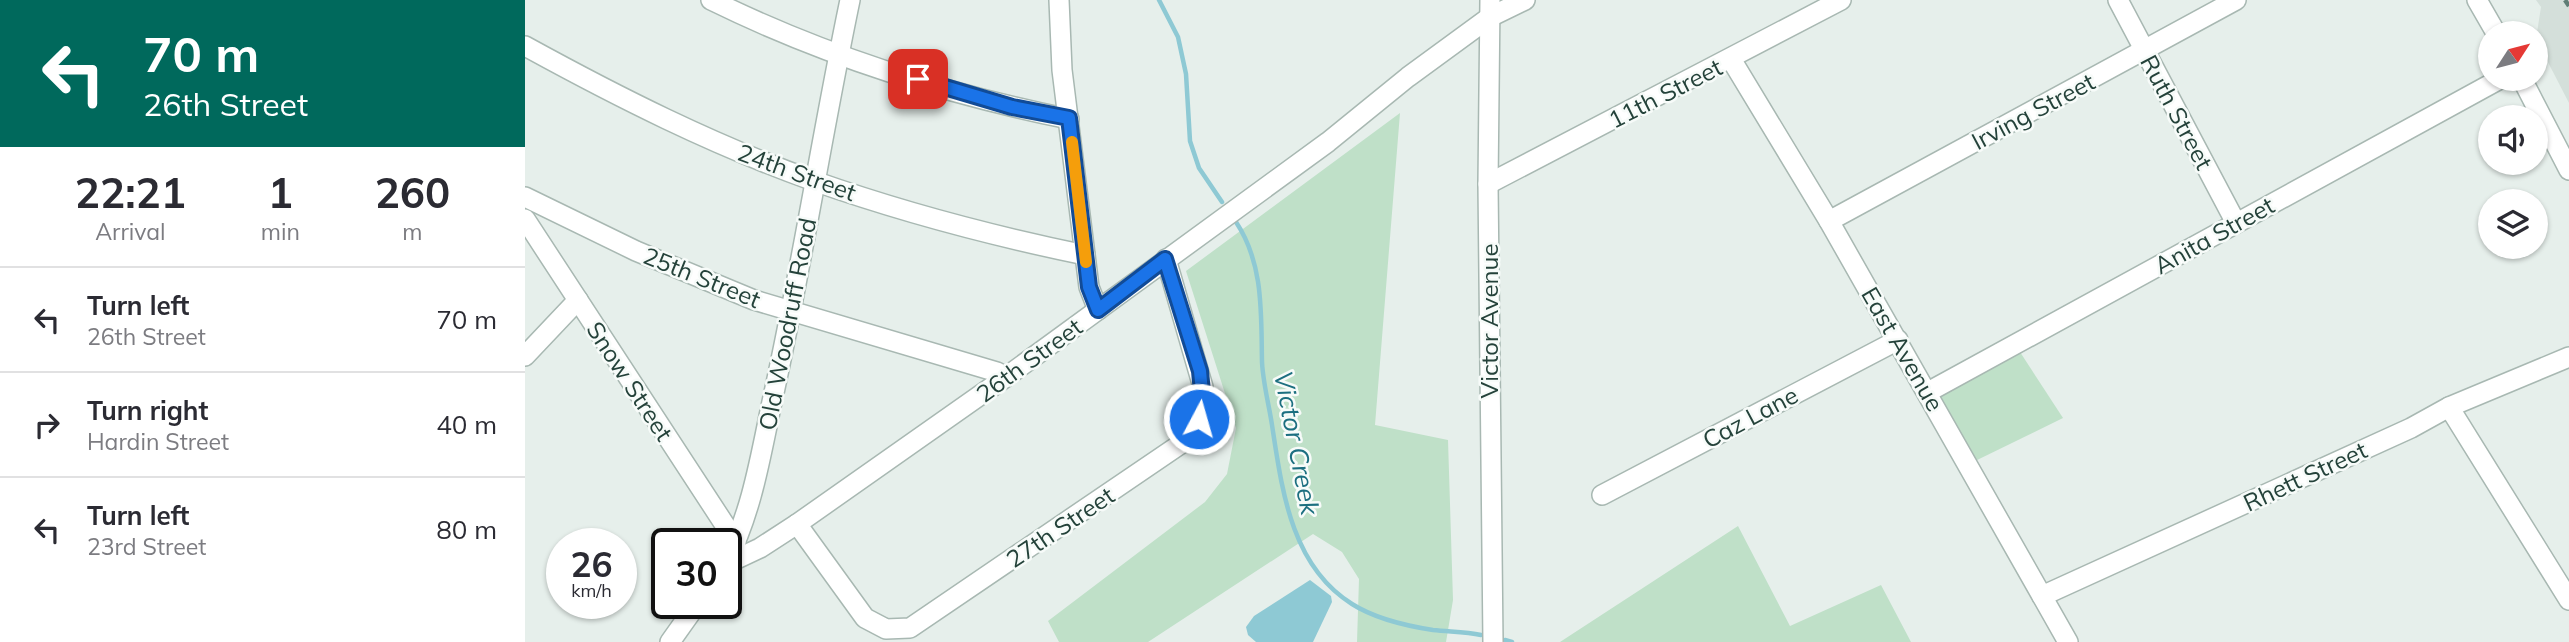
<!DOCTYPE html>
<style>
body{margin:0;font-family:Mulish,sans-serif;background:#f2f2f3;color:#2b2b33;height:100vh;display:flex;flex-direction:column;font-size:26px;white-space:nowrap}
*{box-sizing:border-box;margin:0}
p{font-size:23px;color:#7c7c81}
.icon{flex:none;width:38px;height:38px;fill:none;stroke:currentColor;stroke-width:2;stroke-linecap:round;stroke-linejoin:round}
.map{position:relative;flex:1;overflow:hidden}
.details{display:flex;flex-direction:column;background:#fff;width:525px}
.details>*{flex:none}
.top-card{background:#00695c;color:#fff;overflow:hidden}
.needle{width:46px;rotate:54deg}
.tools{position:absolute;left:1953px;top:21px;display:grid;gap:14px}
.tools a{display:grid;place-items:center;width:70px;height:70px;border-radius:50%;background:#fff;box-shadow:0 2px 5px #0004;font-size:35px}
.speed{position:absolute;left:21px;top:528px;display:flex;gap:14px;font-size:35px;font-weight:700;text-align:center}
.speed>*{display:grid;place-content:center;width:91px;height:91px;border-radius:50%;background:#fff;box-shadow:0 2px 5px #0004;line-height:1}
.speed small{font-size:18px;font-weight:400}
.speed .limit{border:4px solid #111;border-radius:10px;background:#fff;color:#111}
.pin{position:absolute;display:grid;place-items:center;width:60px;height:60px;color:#fff;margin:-30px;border-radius:14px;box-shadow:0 4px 10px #0006}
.me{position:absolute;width:77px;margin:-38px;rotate:6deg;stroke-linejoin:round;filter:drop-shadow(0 0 5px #0008)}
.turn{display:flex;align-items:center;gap:24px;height:147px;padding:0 28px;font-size:32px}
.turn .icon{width:91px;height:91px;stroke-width:2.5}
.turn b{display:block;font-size:49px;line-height:60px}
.eta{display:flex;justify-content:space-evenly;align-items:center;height:119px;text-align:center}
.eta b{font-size:42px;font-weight:700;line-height:49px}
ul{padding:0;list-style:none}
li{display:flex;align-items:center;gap:21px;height:105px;padding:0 28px;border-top:2px solid #e1e1e2}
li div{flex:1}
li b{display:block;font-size:26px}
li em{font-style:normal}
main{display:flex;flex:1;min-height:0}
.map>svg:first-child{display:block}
.built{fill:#d4dfda}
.green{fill:#bfe0c8}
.water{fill:#8ec9d4}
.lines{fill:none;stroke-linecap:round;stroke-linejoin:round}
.stream{stroke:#8ec9d4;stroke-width:4.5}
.minor-casing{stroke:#a8b8b2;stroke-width:22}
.minor{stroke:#fff;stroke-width:19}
.rail{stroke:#5f7d75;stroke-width:4.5;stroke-dasharray:14 7;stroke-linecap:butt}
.route-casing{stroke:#114b97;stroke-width:18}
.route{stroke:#1a73e8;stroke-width:12}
.slow{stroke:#f59e0b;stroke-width:12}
.labels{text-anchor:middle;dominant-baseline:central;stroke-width:5;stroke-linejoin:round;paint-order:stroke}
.street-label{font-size:24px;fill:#24423a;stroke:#f7fbf9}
.water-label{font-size:26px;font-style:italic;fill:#1c6f80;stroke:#f7fbf9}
</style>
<main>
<section class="details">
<div class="top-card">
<div class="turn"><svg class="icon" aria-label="left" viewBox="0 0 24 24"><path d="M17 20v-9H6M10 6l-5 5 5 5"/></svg><div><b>70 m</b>26th Street</div></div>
</div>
<div class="eta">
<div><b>22:21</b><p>Arrival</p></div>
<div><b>1</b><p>min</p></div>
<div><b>260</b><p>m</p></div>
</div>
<ul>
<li><svg class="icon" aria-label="left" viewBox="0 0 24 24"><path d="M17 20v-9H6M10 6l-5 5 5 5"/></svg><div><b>Turn left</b><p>26th Street</p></div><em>70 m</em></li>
<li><svg class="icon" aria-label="right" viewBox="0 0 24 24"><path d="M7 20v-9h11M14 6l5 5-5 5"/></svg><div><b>Turn right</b><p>Hardin Street</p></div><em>40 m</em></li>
<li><svg class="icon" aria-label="left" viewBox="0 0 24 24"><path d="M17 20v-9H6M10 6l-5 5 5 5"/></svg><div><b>Turn left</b><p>23rd Street</p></div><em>80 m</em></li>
</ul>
</section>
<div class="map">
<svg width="2044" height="642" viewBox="0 0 2044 642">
<rect width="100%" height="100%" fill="#e6efeb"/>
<!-- built -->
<path class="built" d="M2011,0h33v103l-33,-64 5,-32z"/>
<!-- green -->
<g class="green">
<path d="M875,113l-25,312 73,15 5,160 -7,42h-89l2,-63 -17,-27 -29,-18 -165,108h-89l-11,-21 157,-119 22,-28 9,-46 -50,-157z"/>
<path d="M1495,352l43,66 -90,44 -36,-66z"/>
<path d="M1213,526l52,100 91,-41 30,57h-351z"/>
</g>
<!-- water -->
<path class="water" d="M785,580l21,16 1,6 -19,40h-57l-8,-7 -2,-8 8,-11z"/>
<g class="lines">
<!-- stream -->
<g class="stream">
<path d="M634,0l19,37 8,37 4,67 9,27 23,34"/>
<path d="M711,222c28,42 25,92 26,140 1,21 7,43 10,63 10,65 19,141 80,179 22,14 55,22 81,26 16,2 32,1 48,5"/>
<path d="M980,640l7,2"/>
</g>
<defs>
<g id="minor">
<path d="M186,0c112,55 235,94 358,119"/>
<path d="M534,0l3,70 27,217 9,23"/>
<path d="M965,0l-2,184 5,458"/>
<path d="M1593,0l118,223"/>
<path d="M1952,0l19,33"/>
<path d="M0,46c93,51 188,99 289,135 88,31 179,55 271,74"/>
<path d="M1206,59l98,162 239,421"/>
<path d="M1997,79l47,91"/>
<path d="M963,184l353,-184"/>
<path d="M0,197l111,54 118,49 243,72 9,5"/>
<path d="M0,219l211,323"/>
<path d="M1304,221l407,-221"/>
<path d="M0,356l53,-56"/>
<path d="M1403,392l572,-313"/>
<path d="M1924,407l120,193"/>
<path d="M1077,495l296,-155"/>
<path d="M272,524l68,94 21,11 24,-1 278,-189 11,-20 4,-32 -37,-128"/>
<path d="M201,562c28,-54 36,-116 49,-174 28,-129 48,-259 75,-388"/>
<path d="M201,564l34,-16 37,-24 209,-147 322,-235 80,-65 82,-60 35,-17"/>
<path d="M1517,596l369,-168 38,-21 120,-50"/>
<path d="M145,642l27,-38"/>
</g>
</defs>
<!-- minor casing -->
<use href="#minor" class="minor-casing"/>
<!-- minor -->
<use href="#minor" class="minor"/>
<!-- rail -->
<path class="rail" d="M2040,0l4,6"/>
</g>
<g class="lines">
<defs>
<path id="route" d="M393,79l94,28 57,11 20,169 9,23 67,-51 35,112 3,32 -4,16"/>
</defs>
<!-- route casing -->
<use href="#route" class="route-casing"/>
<!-- route -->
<use href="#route" class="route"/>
<!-- slow -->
<path class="slow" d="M547,142l14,120"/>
</g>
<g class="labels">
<!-- street labels -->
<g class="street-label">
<text transform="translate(1140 93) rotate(-27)">11th Street</text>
<text transform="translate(1508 111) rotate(-28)">Irving Street</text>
<text transform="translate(1652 112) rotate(62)">Ruth Street</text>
<text transform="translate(272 172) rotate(20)">24th Street</text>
<text transform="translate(1689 235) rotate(-29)">Anita Street</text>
<text transform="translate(177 277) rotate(22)">25th Street</text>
<text transform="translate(964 321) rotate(-90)">Victor Avenue</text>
<text transform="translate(262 324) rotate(-79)">Old Woodruff Road</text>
<text transform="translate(1378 349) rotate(60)">East Avenue</text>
<text transform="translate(504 360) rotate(-36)">26th Street</text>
<text transform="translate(105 381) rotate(57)">Snow Street</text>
<text transform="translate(1225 417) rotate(-28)">Caz Lane</text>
<text transform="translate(1780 476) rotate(-25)">Rhett Street</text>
<text transform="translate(535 527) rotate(-34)">27th Street</text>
</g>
<!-- water labels -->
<g class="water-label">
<text transform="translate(772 443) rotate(79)">Victor Creek</text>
</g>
</g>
</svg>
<div class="tools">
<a><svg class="needle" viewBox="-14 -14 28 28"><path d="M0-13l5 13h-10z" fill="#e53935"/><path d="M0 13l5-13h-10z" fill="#7c7c81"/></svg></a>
<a><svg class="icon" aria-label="sound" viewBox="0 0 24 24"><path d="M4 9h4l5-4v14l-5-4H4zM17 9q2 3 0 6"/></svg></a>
<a><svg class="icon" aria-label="layers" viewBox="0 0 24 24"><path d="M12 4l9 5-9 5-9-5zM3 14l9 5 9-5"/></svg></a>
</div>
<div class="speed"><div>26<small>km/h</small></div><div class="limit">30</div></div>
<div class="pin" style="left:393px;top:79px;background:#d93025"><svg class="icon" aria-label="arrive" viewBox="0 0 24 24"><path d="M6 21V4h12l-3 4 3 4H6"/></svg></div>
<svg class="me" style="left:674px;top:419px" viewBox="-20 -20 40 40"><circle r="17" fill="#1a73e8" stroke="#fff" stroke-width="3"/><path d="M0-11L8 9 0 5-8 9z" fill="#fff"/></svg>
</div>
</main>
